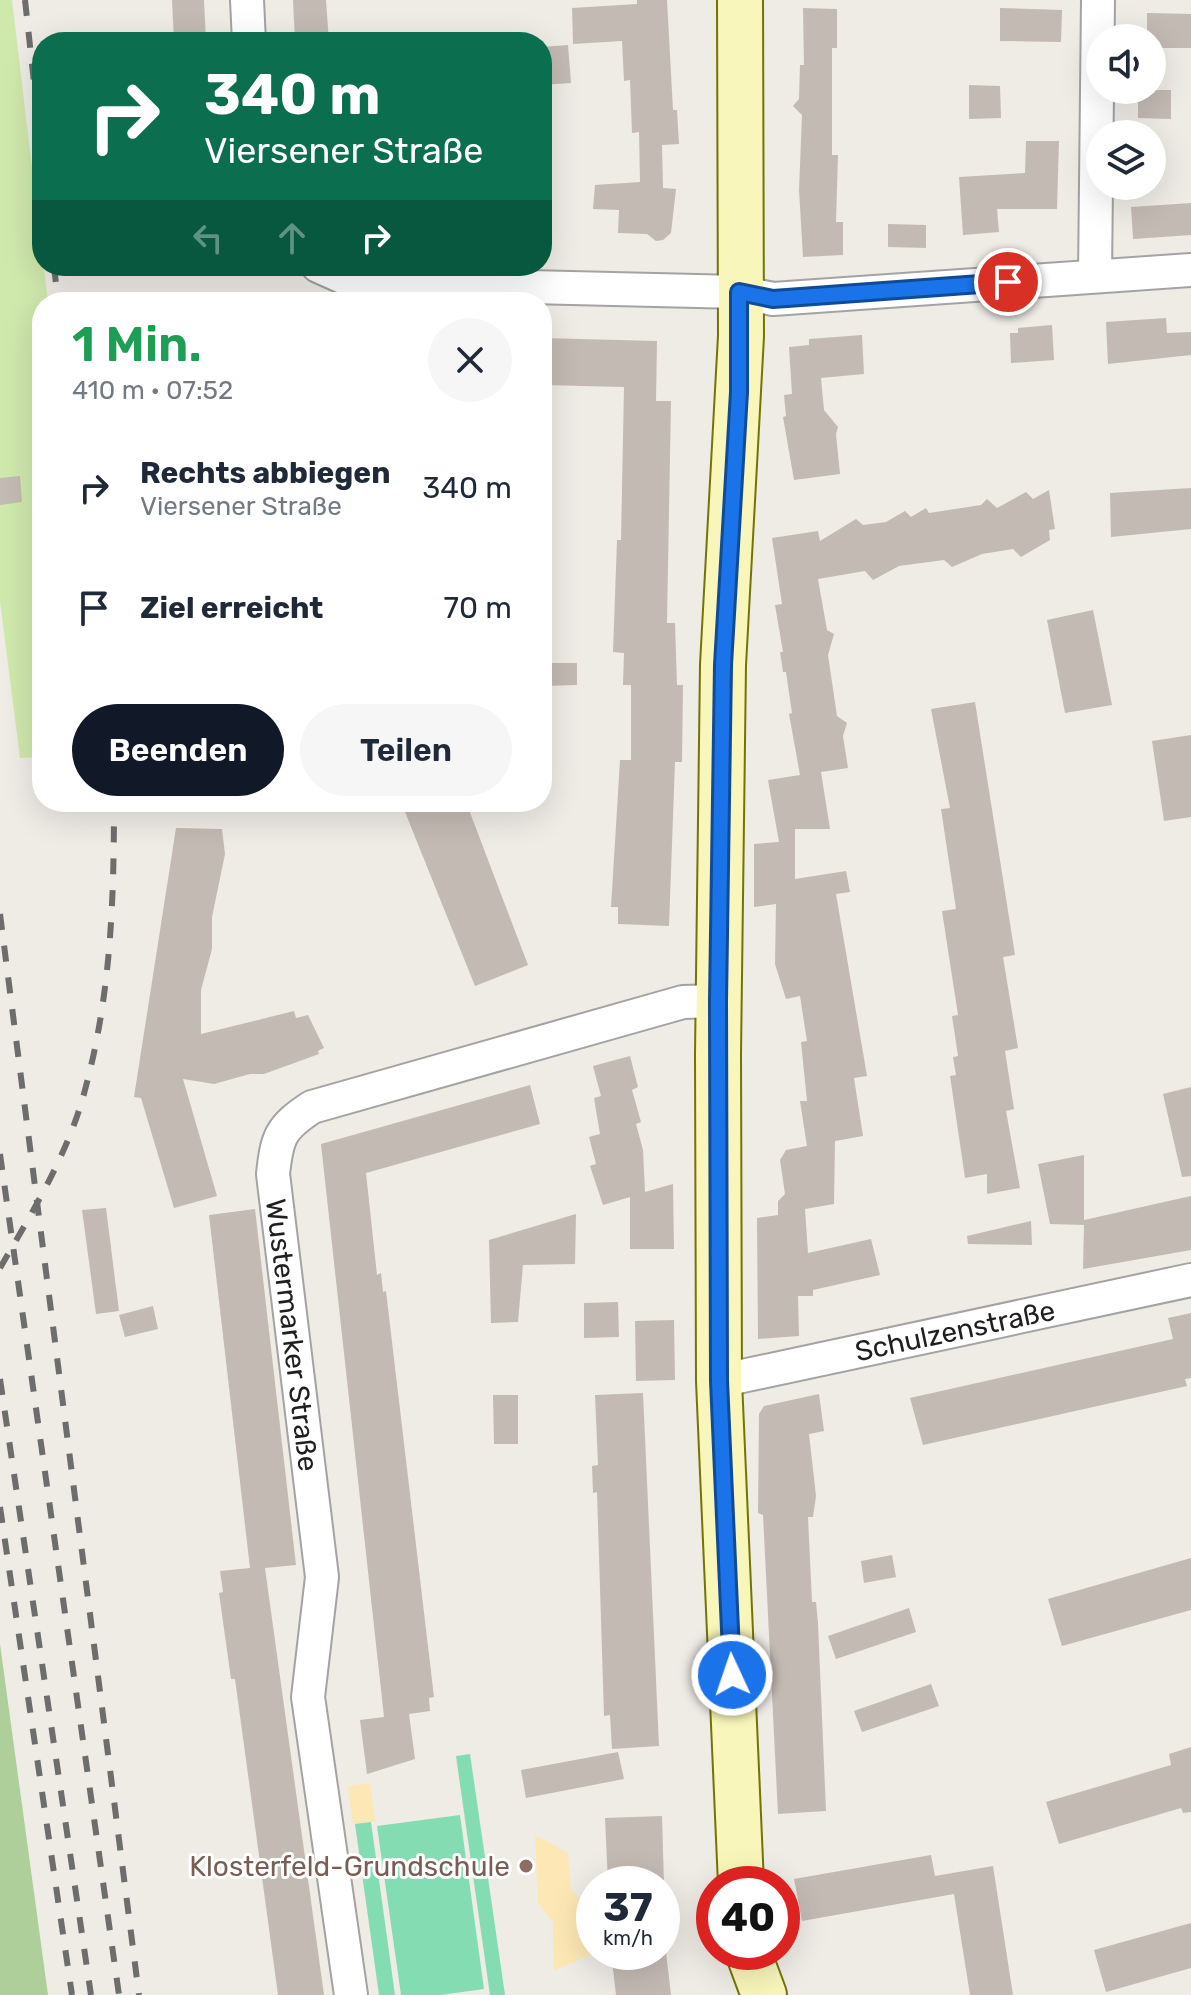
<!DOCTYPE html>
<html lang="de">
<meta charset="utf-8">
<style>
body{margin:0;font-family:Rubik,sans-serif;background:#f6f6f7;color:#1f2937;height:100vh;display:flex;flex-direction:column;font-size:30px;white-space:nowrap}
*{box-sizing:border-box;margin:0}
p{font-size:26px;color:#747a83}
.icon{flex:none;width:44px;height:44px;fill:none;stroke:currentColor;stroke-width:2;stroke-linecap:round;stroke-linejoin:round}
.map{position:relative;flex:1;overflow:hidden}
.panel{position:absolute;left:32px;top:292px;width:520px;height:520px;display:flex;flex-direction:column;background:#fff;border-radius:32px;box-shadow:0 8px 32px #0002}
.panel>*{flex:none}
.guide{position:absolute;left:32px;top:32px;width:520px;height:244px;border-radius:32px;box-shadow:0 8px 32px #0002;background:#0b6e4f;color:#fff;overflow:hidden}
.fabs{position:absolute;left:1086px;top:24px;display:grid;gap:16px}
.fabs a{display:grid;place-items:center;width:80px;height:80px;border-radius:50%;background:#fff;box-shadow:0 8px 32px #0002;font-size:40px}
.speed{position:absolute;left:576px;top:1866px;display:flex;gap:16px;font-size:40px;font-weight:700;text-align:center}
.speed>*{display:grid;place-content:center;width:104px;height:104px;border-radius:50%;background:#fff;box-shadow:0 8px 32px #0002;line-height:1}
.speed small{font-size:20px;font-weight:400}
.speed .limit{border:12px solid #d22;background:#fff;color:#111}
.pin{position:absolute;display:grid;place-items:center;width:68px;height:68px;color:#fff;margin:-34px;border:4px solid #fff;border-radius:50%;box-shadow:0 2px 8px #0007}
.me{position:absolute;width:88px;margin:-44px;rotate:357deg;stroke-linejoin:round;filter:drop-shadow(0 0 6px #0008)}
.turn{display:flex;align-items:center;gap:28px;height:168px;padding:0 40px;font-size:36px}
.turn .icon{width:104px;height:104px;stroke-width:2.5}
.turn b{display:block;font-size:56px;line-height:68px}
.lanes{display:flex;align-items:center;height:76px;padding:0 40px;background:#0003;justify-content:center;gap:40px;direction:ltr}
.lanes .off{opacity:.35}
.round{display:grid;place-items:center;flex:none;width:84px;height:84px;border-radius:42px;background:#f6f6f7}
.head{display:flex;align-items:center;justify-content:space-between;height:136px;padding:0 40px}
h1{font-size:48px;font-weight:600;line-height:60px;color:#1e9e55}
.primary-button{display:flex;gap:16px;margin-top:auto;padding:16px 40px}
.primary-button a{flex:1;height:92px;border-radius:48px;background:#111827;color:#fff;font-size:32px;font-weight:600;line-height:92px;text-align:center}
.primary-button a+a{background:#f6f6f7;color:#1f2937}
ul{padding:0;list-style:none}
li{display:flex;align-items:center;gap:24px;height:120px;padding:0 40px}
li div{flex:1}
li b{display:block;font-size:30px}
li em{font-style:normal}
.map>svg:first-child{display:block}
.grass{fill:#cfe8ac}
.forest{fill:#aece9a}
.sand{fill:#fde8b5}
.pitch{fill:#84ddb2}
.building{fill:#c4bab4}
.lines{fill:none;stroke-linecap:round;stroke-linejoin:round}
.street-casing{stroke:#a3a3a3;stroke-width:36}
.secondary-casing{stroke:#727407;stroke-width:48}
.street{stroke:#fff;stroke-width:32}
.secondary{stroke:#f8f6ba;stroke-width:44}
.rail{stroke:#6d6d6d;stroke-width:6;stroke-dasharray:16 16;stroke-linecap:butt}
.route-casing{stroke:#114b97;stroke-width:20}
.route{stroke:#1a73e8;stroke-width:14}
.education-dot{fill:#8d6e63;stroke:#fff;stroke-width:3}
.labels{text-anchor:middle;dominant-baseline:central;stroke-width:6;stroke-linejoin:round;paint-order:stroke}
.street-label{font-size:28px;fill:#1f1f1f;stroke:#fff}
.education-label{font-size:28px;fill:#785e54;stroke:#fff;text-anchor:end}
</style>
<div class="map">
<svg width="1191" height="1995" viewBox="0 0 1191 1995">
<rect width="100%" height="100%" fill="#efebe5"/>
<!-- grass -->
<path class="grass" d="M0,0h12l36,302h-6v455l-22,1 -20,-157z"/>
<!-- forest -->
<path class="forest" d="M0,1644l48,351h-48z"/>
<!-- sand -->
<g class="sand">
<path d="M370,1783l5,38 -22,3 -5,-38z"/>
<path d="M535,1835l33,18 3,37 23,25 2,37 -43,19v-49l-15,-19z"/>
</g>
<!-- pitch -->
<g class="pitch">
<path d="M470,1754l35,241h-15l-34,-239z"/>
<path d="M460,1815l24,174 -43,6h-40l-24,-169z"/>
<path d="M371,1822l24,173h-16l-24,-171z"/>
</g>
<!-- building -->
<g class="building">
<path d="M172,0h32l2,42h-32z"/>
<path d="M293,0h33l3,42h-34z"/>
<path d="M637,0h30l6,110h4l2,34 -17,1 1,43 13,1 -5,44 -8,7 -7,1 -9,-7 -29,-1 1,-23 -26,-1 2,-24 45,-3 -1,-50 -7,1 -2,-53 -6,1 -2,-40 -49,3 -1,-36 65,-4z"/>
<path d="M803,8l34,1v39h-5v107h6l-2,67h7v33l-40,2 -4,-67 3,-75 -9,-9 6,-7 1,-34h4z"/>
<path d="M1000,8l62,2 -1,32 -61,-1z"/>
<path d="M1147,13l44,1v34h-39v-10h-5z"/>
<path d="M568,45l3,38 -29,2v-38z"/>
<path d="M969,85l31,1 1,32 -32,1z"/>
<path d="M1138,90h33v29l-33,-1z"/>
<path d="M1026,141h33l-2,68h-60l2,23 -36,3 -4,-58 66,-4z"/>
<path d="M1191,203v32l-58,4 -2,-32z"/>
<path d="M888,224l38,1v23l-38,-1z"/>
<path d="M1166,318l1,15 24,-1v23l-83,9 -2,-42z"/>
<path d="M1052,325l2,35 -43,3 -1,-30h8v-5z"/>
<path d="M862,335l2,39 -43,4 3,32 14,17 -2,7 4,40 -46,6 -11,-63 3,-1 -2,-21 8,-1 -3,-47 20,-2v-6z"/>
<path d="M542,338l115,3 -1,60h15l-4,222h8l2,62h6l-1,77h-7l-6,164 -51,-2v-17h-7l9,-147h11v-75h-8l1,-32 -11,-1 4,-112h4l3,-153 -82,-2z"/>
<path d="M20,476l2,26 -22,3v-27z"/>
<path d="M1191,488v41l-80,8 -1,-44z"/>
<path d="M1049,490l6,39 -6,1 1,10 -29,17 -8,-8 -31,5 -30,13 -8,-7 -45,6 -26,14 -8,-9 -47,8 9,51 7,4 -6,21 9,61 10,7 -4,13 5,32 -27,4 9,57h-35v50l51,-8 4,21 -14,2 31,182 -13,2 9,58 -28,5 -1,63 -29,5 3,44 63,-14 9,36 -67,15v6h-15l1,40 -41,3 -1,-121 21,-3v-14l7,-7 -5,-34 6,-10 21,-4 -7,-45h7l-6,-59 6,-1 -7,-45 -14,3 -11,-35 1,-60 -22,3v-63l25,-2 -11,-62 32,-5 -11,-61 3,-1 -6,-41h-3l-3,-20h3l-8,-47 7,-1 -10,-66 46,-7 2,10 36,-22 7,6 23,-3 19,-11 6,6 15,-9 3,5 52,-8 6,-6 10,9 29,-16 7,7z"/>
<path d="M1093,610l19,95 -47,8 -18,-93z"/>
<path d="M542,663h35v22l-35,1z"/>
<path d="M975,702l40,253 -12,2 15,91 -13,3 9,58 -8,2 14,77 -33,6v-20l-22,4 -15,-102 6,-1 -3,-18 5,-1 -6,-40 6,-1 -16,-104 14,-2 -15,-100 9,-1 -19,-99z"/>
<path d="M1191,735v82l-27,4 -12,-80z"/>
<path d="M401,802h65l62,163 -53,21z"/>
<path d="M176,828l46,1 3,25 -13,63v32l-11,41v44l93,-23 2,7 12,-3 16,33 -6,3 1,3 -55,20h-14l-36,10 -31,-5 34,117 -43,12 -33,-110 -7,-1z"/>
<path d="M630,1056l8,31 -6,3 9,32 -5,2 7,26 2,42 28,-8 1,65h-44v-52l-27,8 -13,-39 6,-2 -7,-27 11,-3 -6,-36 7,-2 -8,-30z"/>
<path d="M530,1085l10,39 -174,49 11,102 4,-2 2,19 3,-1 48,406 -5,1 1,13 -21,3 6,45 -48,15 -7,-54 24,-3 -63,-573z"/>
<path d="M1191,1087v89l-9,1 -19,-83z"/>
<path d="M1084,1155v65l107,-24v54l-108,19 1,-44 -34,-1 -12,-60z"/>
<path d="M106,1208l13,103 -23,3 -14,-104z"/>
<path d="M255,1209l41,356 -31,3 59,427h-46l-43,-316h-4l-12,-86 4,-1 -3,-21 30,-3 -41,-353z"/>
<path d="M576,1214l-1,50 -52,1 -5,57 -27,1 -2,-83z"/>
<path d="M1031,1221l1,24 -64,-1 -1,-8z"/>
<path d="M618,1302l1,35 -35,1v-35z"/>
<path d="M153,1306l5,23 -33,8 -6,-22z"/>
<path d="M1191,1313v65l-6,1 2,7 -264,59 -13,-47 263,-59 -5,-21z"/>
<path d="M674,1320l1,60 -39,1 -1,-60z"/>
<path d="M643,1393l16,353 -47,3 -2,-34 -6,1 -7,-224 -4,1 -1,-27 6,-1 -3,-70z"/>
<path d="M819,1394l5,37 -15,3 7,62 -3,21h-5l4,85h4l2,21 8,188 -48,3 -15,-299 -5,-2 1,-99 5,-8z"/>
<path d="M493,1395h25v49h-24z"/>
<path d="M892,1555l4,22 -32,6 -3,-22z"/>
<path d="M1191,1558v52l-129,36 -14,-47z"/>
<path d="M909,1608l7,24 -80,27 -8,-23z"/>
<path d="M931,1684l8,22 -77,26 -8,-21z"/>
<path d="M1191,1747v65l-8,1 -2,-5 -122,36 -13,-42 125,-37 -2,-11z"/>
<path d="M618,1752l6,27 -98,19 -5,-28z"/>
<path d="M662,1816l2,68h-56l-3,-66z"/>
<path d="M931,1855l4,21 58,-10 20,129h-43l-16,-101 -152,27 -8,-42z"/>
<path d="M1191,1923v45l-85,24 -12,-42z"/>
<path d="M611,1952h55l5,43h-55z"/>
</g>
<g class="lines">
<defs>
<g id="street">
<path d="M247,0l2,42"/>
<path d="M318,266l38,17 383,9 34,7 418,-29"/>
<path d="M1095,276l3,-276"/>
<path d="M719,1381l472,-101"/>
<path d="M351,1995l-43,-298 14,-120 -49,-403c4,-37 7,-46 39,-67l371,-105 35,-1"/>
</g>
<g id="secondary">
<path d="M740,0l1,336 -18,329 -5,389 1,327 22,503"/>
<path d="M748,1952l16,43"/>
</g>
</defs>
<!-- street casing -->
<use href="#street" class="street-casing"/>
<!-- secondary casing -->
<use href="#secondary" class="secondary-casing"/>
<!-- street -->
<use href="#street" class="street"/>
<!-- secondary -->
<use href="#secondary" class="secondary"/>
<!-- rail -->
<g class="rail">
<path d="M25,0l17,156"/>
<path d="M54,266l4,36"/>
<path d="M0,914l139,1081"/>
<path d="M0,1154l119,841"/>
<path d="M0,1268c33,-57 70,-117 86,-182 25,-94 28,-187 28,-284"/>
<path d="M0,1379l91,616"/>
<path d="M0,1507l72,488"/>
</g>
</g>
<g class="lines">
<defs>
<path id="route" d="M732,1675l-13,-294 -1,-380 5,-336 16,-273v-100l34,7 235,-17"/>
</defs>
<!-- route casing -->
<use href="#route" class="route-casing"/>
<!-- route -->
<use href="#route" class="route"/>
</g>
<!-- markers -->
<circle class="education-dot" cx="526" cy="1866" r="8"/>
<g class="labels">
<!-- street labels -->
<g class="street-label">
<text transform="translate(955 1331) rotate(-12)">Schulzenstraße</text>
<text transform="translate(292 1335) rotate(83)">Wustermarker Straße</text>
</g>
<!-- education labels -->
<g class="education-label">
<text x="510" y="1866">Klosterfeld-Grundschule</text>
</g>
</g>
</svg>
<div class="fabs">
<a><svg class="icon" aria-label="sound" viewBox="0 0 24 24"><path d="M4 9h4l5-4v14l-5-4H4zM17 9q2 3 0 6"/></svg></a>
<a><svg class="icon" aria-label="layers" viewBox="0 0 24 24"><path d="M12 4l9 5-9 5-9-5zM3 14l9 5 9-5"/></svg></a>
</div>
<div class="speed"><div>37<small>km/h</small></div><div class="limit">40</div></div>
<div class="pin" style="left:1008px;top:282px;background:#d93025"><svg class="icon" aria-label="arrive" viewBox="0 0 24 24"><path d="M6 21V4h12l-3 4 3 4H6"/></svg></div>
<svg class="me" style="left:732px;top:1675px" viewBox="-20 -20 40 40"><circle r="17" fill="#1a73e8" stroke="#fff" stroke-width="3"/><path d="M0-11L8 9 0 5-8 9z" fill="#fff"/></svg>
<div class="guide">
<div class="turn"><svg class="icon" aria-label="right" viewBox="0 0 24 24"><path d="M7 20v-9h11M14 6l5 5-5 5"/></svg><div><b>340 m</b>Viersener Straße</div></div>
<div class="lanes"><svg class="icon off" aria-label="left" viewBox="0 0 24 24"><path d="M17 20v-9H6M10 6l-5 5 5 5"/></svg><svg class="icon off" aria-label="ahead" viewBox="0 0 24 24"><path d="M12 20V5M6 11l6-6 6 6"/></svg><svg class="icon" aria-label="right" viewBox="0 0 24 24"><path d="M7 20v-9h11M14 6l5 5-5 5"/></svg></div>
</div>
<section class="panel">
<div class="head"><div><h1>1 Min.</h1><p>410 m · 07:52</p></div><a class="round"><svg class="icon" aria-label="close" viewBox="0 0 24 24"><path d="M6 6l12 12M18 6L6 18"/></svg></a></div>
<ul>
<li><svg class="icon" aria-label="right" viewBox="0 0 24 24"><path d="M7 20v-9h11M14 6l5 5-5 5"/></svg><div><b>Rechts abbiegen</b><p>Viersener Straße</p></div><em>340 m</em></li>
<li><svg class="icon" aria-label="arrive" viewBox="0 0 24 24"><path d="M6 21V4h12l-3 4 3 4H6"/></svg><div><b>Ziel erreicht</b></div><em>70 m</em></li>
</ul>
<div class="primary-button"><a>Beenden</a><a>Teilen</a></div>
</section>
</div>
